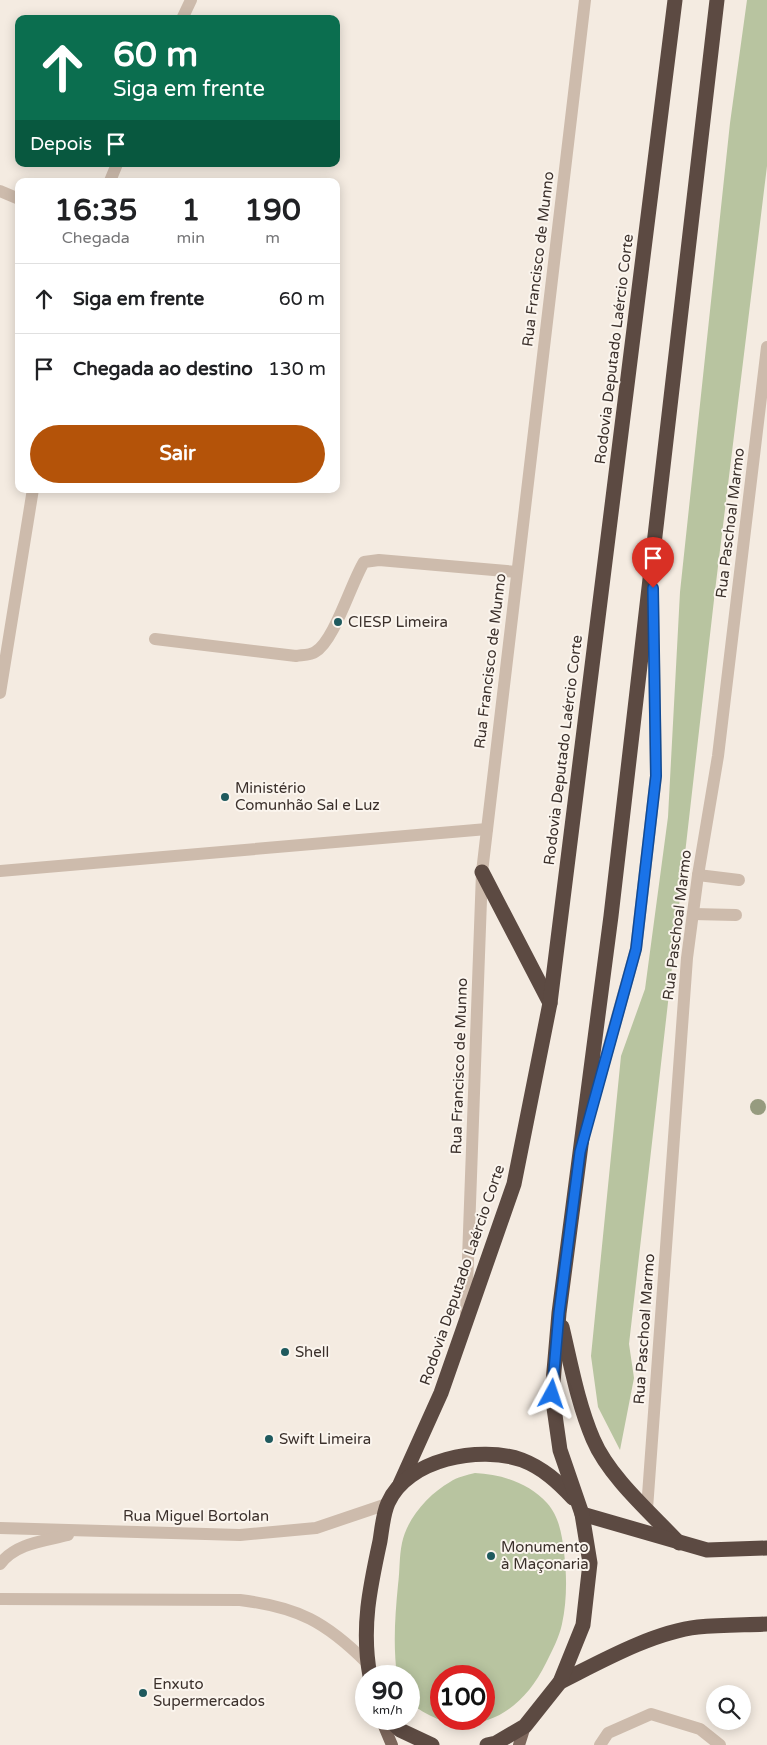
<!DOCTYPE html>
<html lang="pt">
<meta charset="utf-8">
<style>
body{margin:0;font-family:"Varela Round",sans-serif;background:#f2f2f2;color:#202124;height:100vh;display:flex;flex-direction:column;font-size:19px;white-space:nowrap}
*{box-sizing:border-box;margin:0}
p{font-size:16px;color:#757577}
.icon{flex:none;width:28px;height:28px;fill:none;stroke:currentColor;stroke-width:2;stroke-linecap:round;stroke-linejoin:round}
.map{position:relative;flex:1;overflow:hidden}
.drawer{position:absolute;left:15px;top:178px;width:325px;height:315px;display:flex;flex-direction:column;background:#fff;border-radius:10px;box-shadow:0 2px 12px #0003}
.drawer>*{flex:none}
.hud{position:absolute;left:15px;top:15px;width:325px;height:152px;border-radius:10px;box-shadow:0 2px 12px #0003;background:#0b6e4f;color:#fff;overflow:hidden}
.fabs{position:absolute;left:706px;top:1685px;display:grid;gap:10px}
.fabs a{display:grid;place-items:center;width:45px;height:45px;border-radius:50%;background:#fff;box-shadow:0 2px 12px #0003;font-size:25px}
.speed{position:absolute;left:355px;top:1665px;display:flex;gap:10px;font-size:25px;font-weight:700;text-align:center}
.speed>*{display:grid;place-content:center;width:65px;height:65px;border-radius:50%;background:#fff;box-shadow:0 2px 12px #0003;line-height:1}
.speed small{font-size:12px;font-weight:400}
.speed .limit{border:8px solid #d22;background:#fff;color:#111}
.pin{position:absolute;display:grid;place-items:center;width:42px;height:42px;color:#fff;margin:-51px -21px;border-radius:50% 50% 50% 0;rotate:-45deg;box-shadow:0 0 5px #0007}
.pin .icon{rotate:45deg}
.me{position:absolute;width:55px;margin:-28px;rotate:5deg;stroke-linejoin:round;filter:drop-shadow(0 0 4px #0008)}
.turn{display:flex;align-items:center;gap:18px;height:105px;padding:0 15px;font-size:22px}
.turn .icon{width:65px;height:65px;stroke-width:2.5}
.turn b{display:block;font-size:35px;line-height:42px}
.then{display:flex;align-items:center;height:48px;padding:0 15px;background:#0003;gap:10px;font-size:19px}
.eta{display:flex;justify-content:space-evenly;align-items:center;height:85px;text-align:center}
.eta b{font-size:30px;font-weight:700;line-height:35px}
.primary-button{display:flex;gap:10px;margin-top:auto;padding:10px 15px}
.primary-button a{flex:1;height:58px;border-radius:30px;background:#b45309;color:#fff;font-size:20px;font-weight:700;line-height:58px;text-align:center}
ul{padding:0;list-style:none}
li{display:flex;align-items:center;gap:15px;height:70px;padding:0 15px;border-top:1px solid #e0e0e0}
li div{flex:1}
li b{display:block;font-size:19px}
li em{font-style:normal}
.map>svg:first-child{display:block}
.green{fill:#b8c4a0;fill-rule:evenodd}
.lines{fill:none;stroke-linecap:round;stroke-linejoin:round}
.minor{stroke:#cdbbac;stroke-width:12}
.major{stroke:#7d675c;stroke-width:12}
.highway{stroke:#5c4a42;stroke-width:15}
.tree{fill:#969b7f}
.route-casing{stroke:#114b97;stroke-width:12}
.route{stroke:#1a73e8;stroke-width:9}
.poi-dot{fill:#1f5a5e;stroke:#fbf5ee;stroke-width:2}
.labels{text-anchor:middle;dominant-baseline:central;stroke-width:4;stroke-linejoin:round;paint-order:stroke}
.street-label{font-size:15px;fill:#3b302b;stroke:#fbf5ee}
.poi-label{font-size:15px;fill:#3b302b;stroke:#fbf5ee;text-anchor:start}
</style>
<div class="map">
<svg width="767" height="1745" viewBox="0 0 767 1745">
<rect width="100%" height="100%" fill="#f4ebe1"/>
<!-- green -->
<g class="green">
<path d="M747,0h20v166l-52,425 -86,753 5,34 -14,72 -22,-43 -7,-51 30,-300 24,-67 23,-172 12,-225 50,-469z"/>
<path d="M475,1473c26,1 54,10 72,30 12,13 15,32 17,49 3,24 3,49 -2,72 -3,14 -10,27 -16,39 -28,58 -84,82 -137,39v-26h-12c-4,-31 -2,-60 1,-91 2,-14 1,-28 4,-42 5,-25 27,-49 48,-61 7,-5 17,-7 25,-9zM441,1676h43v43h-43z"/>
</g>
<g class="lines">
<!-- minor -->
<g class="minor">
<path d="M182,19l9,-19"/>
<path d="M110,181l7,-17"/>
<path d="M0,191l19,8"/>
<path d="M155,639l141,17c6,-1 15,-1 19,-4 19,-10 36,-69 49,-90l15,-2 138,12"/>
<path d="M0,693l33,-204"/>
<path d="M0,871l487,-42"/>
<path d="M698,875l41,5"/>
<path d="M693,914l43,1"/>
<path d="M590,1113l46,-164 20,-173 -3,-175"/>
<path d="M466,1314l16,-442 103,-872"/>
<path d="M647,1509l40,-551 11,-83 20,-119 49,-409"/>
<path d="M0,1528l240,7 76,-7 71,-24"/>
<path d="M0,1564c16,-21 44,-23 68,-29"/>
<path d="M0,1599l240,1c58,7 86,22 127,63"/>
<path d="M600,1745l8,-12 43,-19 49,15 20,16"/>
</g>
<!-- major -->
<g class="major">
<path d="M381,1719l11,26"/>
<path d="M519,1745l6,-19"/>
</g>
<!-- highway -->
<g class="highway">
<path d="M482,872l68,131"/>
<path d="M562,1327c9,38 16,77 31,112 16,38 58,74 86,104"/>
<path d="M400,1484l41,-91 73,-209 36,-181 125,-1003"/>
<path d="M582,1514l125,36 60,-2"/>
<path d="M370,1676c-9,-48 0,-89 10,-135 2,-12 3,-27 8,-38 19,-44 92,-58 134,-43 21,8 36,22 51,38"/>
<path d="M560,1682c40,-20 93,-50 138,-55 23,-2 46,-2 69,-3"/>
<path d="M389,1719l11,11 32,15"/>
<path d="M487,1745l9,-2 29,-17 35,-44 23,-57 7,-62 -8,-49 -22,-64 -8,-56 7,-81 52,-397 106,-916"/>
</g>
</g>
<!-- trees -->
<circle class="tree" cx="758" cy="1107" r="8"/>
<g class="lines">
<defs>
<path id="route" d="M552,1394l7,-81 21,-161 56,-203 20,-173 -3,-188"/>
</defs>
<!-- route casing -->
<use href="#route" class="route-casing"/>
<!-- route -->
<use href="#route" class="route"/>
</g>
<!-- markers -->
<g class="poi-dot">
<circle cx="338" cy="622" r="5"/>
<circle cx="225" cy="797" r="5"/>
<circle cx="285" cy="1352" r="5"/>
<circle cx="269" cy="1439" r="5"/>
<circle cx="491" cy="1556" r="5"/>
<circle cx="143" cy="1693" r="5"/>
</g>
<g class="labels">
<!-- street labels -->
<g class="street-label">
<text transform="translate(538 259) rotate(-83)">Rua Francisco de Munno</text>
<text transform="translate(614 349) rotate(-83)">Rodovia Deputado Laércio Corte</text>
<text transform="translate(730 523) rotate(-83)">Rua Paschoal Marmo</text>
<text transform="translate(490 661) rotate(-83)">Rua Francisco de Munno</text>
<text transform="translate(563 750) rotate(-83)">Rodovia Deputado Laércio Corte</text>
<text transform="translate(677 925) rotate(-83)">Rua Paschoal Marmo</text>
<text transform="translate(459 1066) rotate(-88)">Rua Francisco de Munno</text>
<text transform="translate(462 1275) rotate(-71)">Rodovia Deputado Laércio Corte</text>
<text transform="translate(644 1329) rotate(-86)">Rua Paschoal Marmo</text>
<text x="196" y="1516">Rua Miguel Bortolan</text>
</g>
<!-- poi labels -->
<g class="poi-label">
<text x="348" y="622">CIESP Limeira</text>
<text x="235" y="788">Ministério<tspan x="235" dy="17">Comunhão Sal e Luz</tspan></text>
<text x="295" y="1352">Shell</text>
<text x="279" y="1439">Swift Limeira</text>
<text x="501" y="1547">Monumento<tspan x="501" dy="17">à Maçonaria</tspan></text>
<text x="153" y="1684">Enxuto<tspan x="153" dy="17">Supermercados</tspan></text>
</g>
</g>
</svg>
<div class="fabs">
<a><svg class="icon" aria-label="search" viewBox="0 0 24 24"><circle cx="10" cy="10" r="6"/><path d="M15 15l6 6"/></svg></a>
</div>
<div class="speed"><div>90<small>km/h</small></div><div class="limit">100</div></div>
<div class="pin" style="left:653px;top:588px;background:#d93025"><svg class="icon" aria-label="arrive" viewBox="0 0 24 24"><path d="M6 21V4h12l-3 4 3 4H6"/></svg></div>
<svg class="me" style="left:552px;top:1394px" viewBox="-20 -20 40 40"><path d="M0-17L14 15 0 8-14 15z" fill="#1a73e8" stroke="#fff" stroke-width="4"/></svg>
<div class="hud">
<div class="turn"><svg class="icon" aria-label="ahead" viewBox="0 0 24 24"><path d="M12 20V5M6 11l6-6 6 6"/></svg><div><b>60 m</b>Siga em frente</div></div>
<div class="then">Depois<svg class="icon" aria-label="arrive" viewBox="0 0 24 24"><path d="M6 21V4h12l-3 4 3 4H6"/></svg></div>
</div>
<section class="drawer">
<div class="eta">
<div><b>16:35</b><p>Chegada</p></div>
<div><b>1</b><p>min</p></div>
<div><b>190</b><p>m</p></div>
</div>
<ul>
<li><svg class="icon" aria-label="ahead" viewBox="0 0 24 24"><path d="M12 20V5M6 11l6-6 6 6"/></svg><div><b>Siga em frente</b></div><em>60 m</em></li>
<li><svg class="icon" aria-label="arrive" viewBox="0 0 24 24"><path d="M6 21V4h12l-3 4 3 4H6"/></svg><div><b>Chegada ao destino</b></div><em>130 m</em></li>
</ul>
<div class="primary-button"><a>Sair</a></div>
</section>
</div>
